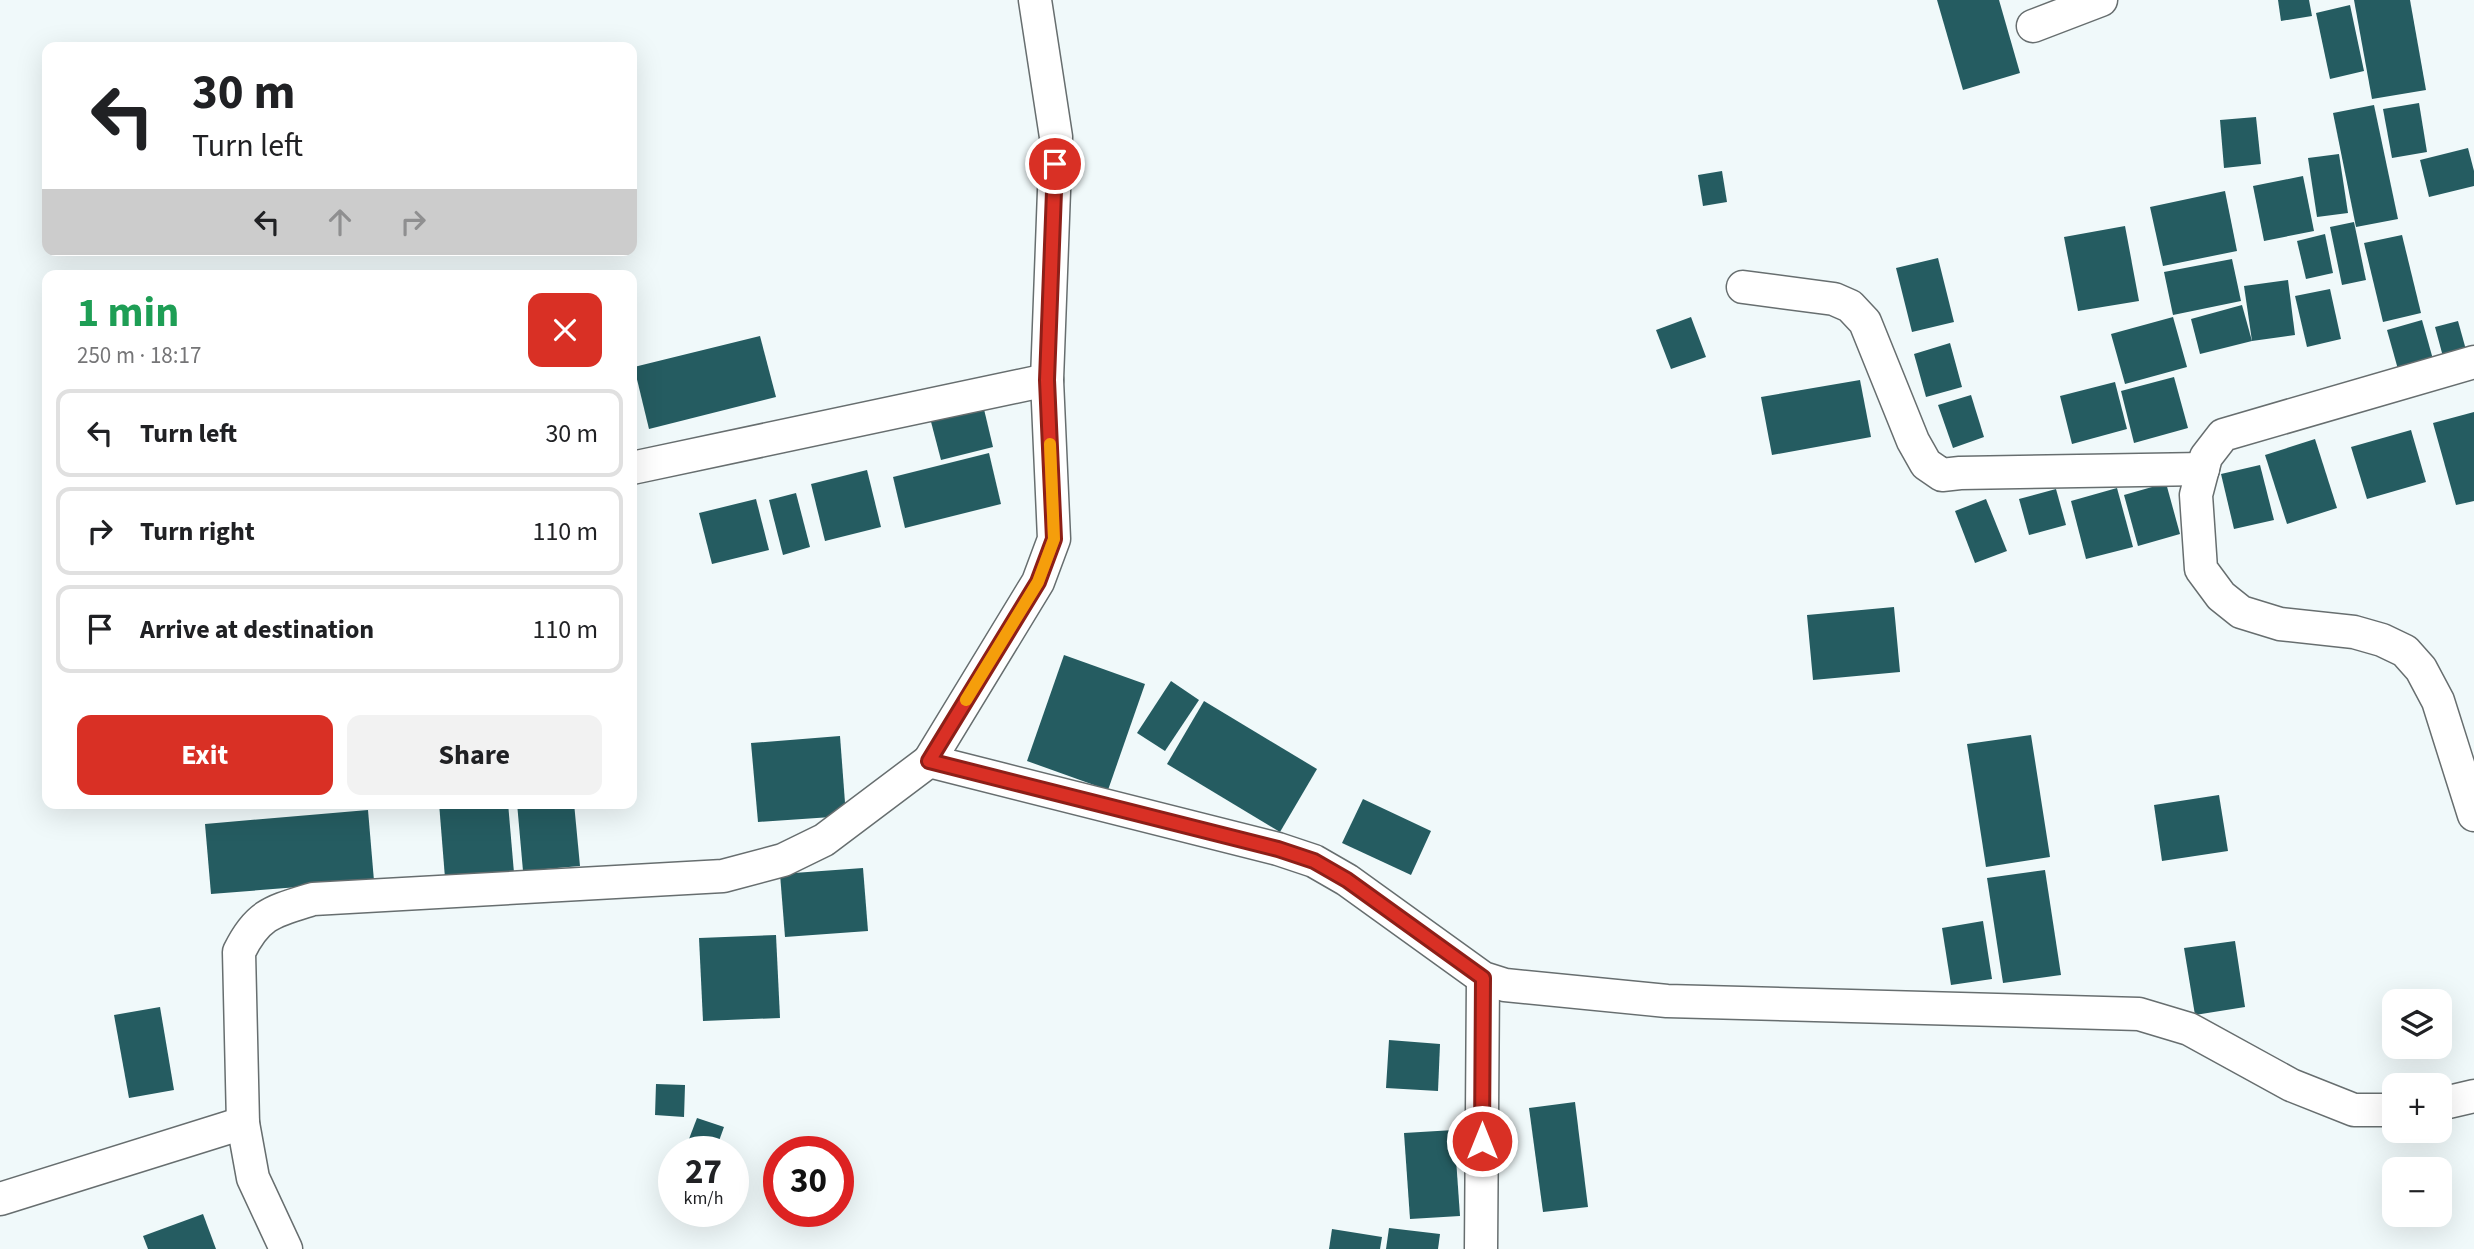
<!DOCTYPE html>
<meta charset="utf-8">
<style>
body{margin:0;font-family:"Source Sans 3",sans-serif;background:#f2f2f2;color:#202124;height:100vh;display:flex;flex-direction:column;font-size:26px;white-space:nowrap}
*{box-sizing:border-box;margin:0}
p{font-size:23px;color:#757577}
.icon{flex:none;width:38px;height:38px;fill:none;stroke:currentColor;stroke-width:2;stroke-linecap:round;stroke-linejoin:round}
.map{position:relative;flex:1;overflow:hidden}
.details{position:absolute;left:42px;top:270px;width:595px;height:539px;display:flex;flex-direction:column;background:#fff;border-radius:14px;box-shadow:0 7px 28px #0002}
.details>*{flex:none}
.guide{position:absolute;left:42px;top:42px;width:595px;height:214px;border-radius:14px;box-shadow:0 7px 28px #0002;background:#fff;color:#202124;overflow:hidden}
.controls{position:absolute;left:2382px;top:989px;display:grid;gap:14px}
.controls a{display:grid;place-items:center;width:70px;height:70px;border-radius:14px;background:#fff;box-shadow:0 7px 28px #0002;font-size:35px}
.speed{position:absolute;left:658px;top:1136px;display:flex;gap:14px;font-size:35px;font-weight:700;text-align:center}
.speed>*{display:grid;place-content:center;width:91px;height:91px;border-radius:50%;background:#fff;box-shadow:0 7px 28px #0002;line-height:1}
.speed small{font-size:18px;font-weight:400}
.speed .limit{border:10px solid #d22;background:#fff;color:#111}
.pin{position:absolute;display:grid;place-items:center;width:60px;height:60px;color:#fff;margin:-30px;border:4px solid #fff;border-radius:50%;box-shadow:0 2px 7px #0007}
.me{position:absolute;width:77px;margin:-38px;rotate:0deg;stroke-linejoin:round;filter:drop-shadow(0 0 5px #0008)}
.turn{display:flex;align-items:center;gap:24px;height:147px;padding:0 35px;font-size:32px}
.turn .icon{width:91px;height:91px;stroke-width:2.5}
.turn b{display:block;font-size:49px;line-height:60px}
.lanes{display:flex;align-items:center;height:66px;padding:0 35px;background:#0003;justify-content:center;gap:35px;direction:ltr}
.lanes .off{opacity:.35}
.round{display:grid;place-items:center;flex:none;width:74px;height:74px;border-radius:14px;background:#f2f2f2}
.headline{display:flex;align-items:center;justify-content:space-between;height:119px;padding:0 35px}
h1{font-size:42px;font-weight:700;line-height:52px;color:#1e9e55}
.action{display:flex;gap:14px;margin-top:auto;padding:14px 35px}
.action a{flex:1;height:80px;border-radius:14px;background:#d93025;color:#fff;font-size:28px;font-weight:700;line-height:80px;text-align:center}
.action a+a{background:#f2f2f2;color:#202124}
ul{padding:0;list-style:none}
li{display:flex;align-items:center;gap:21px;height:88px;margin:0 14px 10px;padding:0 21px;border:4px solid #e0e0e0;border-radius:14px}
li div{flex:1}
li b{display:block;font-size:26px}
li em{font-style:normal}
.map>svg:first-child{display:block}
.building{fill:#255c61}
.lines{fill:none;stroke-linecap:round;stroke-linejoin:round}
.minor-casing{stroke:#676e6f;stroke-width:35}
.minor{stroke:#fff;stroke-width:32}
.route-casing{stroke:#8d1f18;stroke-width:18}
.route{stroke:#d93025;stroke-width:12}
.slow{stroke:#f59e0b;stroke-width:12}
</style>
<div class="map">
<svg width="2474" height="1249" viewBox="0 0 2474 1249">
<rect width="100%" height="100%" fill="#f0f9fa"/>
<!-- building -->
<g class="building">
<path d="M1937,0h62l21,73 -57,17z"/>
<path d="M2278,0h31l3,16 -31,5z"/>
<path d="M2354,0h56l16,90 -54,9z"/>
<path d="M2350,5l14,66 -34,8 -14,-66z"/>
<path d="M2419,103l8,49 -35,6 -9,-49z"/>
<path d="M2374,105l24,114 -42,8 -23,-114z"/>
<path d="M2256,117l5,47 -37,4 -4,-48z"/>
<path d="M2468,148l6,23v15l-45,11 -9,-37z"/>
<path d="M2339,154l9,59 -31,4 -9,-59z"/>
<path d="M1722,171l5,31 -24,4 -5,-31z"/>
<path d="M2303,176l11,55 -50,10 -11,-55z"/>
<path d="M2225,191l12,60 -74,15 -13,-59z"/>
<path d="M2354,222l12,58 -24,5 -12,-58z"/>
<path d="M2125,226l14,75 -61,10 -14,-74z"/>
<path d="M2325,234l8,39 -27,6 -9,-38z"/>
<path d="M2402,235l19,78 -38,9 -19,-79z"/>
<path d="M1938,258l16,64 -42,10 -16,-64z"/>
<path d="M2232,259l9,42 -68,14 -9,-43z"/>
<path d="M2288,280l7,55 -43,6 -8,-55z"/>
<path d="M2330,289l11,50 -34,8 -12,-51z"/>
<path d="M2242,305l10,36 -52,13 -9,-35z"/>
<path d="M1691,317l15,40 -35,12 -15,-39z"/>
<path d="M2173,317l14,50 -62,17 -14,-50z"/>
<path d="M2422,320l14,50 -35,10 -14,-50z"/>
<path d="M2458,321l10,36 -23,7 -10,-37z"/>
<path d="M760,336l16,61 -127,32 -15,-62z"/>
<path d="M1950,343l12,44 -36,10 -12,-43z"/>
<path d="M2174,377l14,51 -54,15 -13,-52z"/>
<path d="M1860,380l11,57 -99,18 -11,-58z"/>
<path d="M2115,382l12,47 -55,15 -12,-48z"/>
<path d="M1971,395l13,42 -31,11 -15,-43z"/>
<path d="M983,405l10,42 -52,13 -11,-42z"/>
<path d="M2474,412v89l-18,4 -23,-82z"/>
<path d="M2411,430l15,52 -59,17 -16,-52z"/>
<path d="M2315,439l22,69 -50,16 -22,-69z"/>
<path d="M989,453l12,51 -96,24 -12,-51z"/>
<path d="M2260,465l14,55 -40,9 -13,-55z"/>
<path d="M867,470l14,57 -56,14 -14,-57z"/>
<path d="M2166,483l14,51 -42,12 -14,-51z"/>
<path d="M2117,488l16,59 -47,12 -15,-58z"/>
<path d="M2056,489l10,36 -37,10 -10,-36z"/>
<path d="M796,493l14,54 -27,8 -14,-55z"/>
<path d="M756,499l13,51 -57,14 -13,-51z"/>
<path d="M1986,499l21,52 -32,12 -20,-52z"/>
<path d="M1894,607l6,65 -87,8 -6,-65z"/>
<path d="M1064,655l81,29 -37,106 -81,-29z"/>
<path d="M1171,681l28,19 -34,51 -28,-18z"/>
<path d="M1204,701l113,68 -37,63 -113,-68z"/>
<path d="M2031,735l19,122 -64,10 -19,-123z"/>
<path d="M840,736l6,80 -88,6 -7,-79z"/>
<path d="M2219,795l9,56 -66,10 -8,-56z"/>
<path d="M1363,799l68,32 -20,44 -69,-32z"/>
<path d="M439,803h69l6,70 -69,5z"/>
<path d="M517,803h57l6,63 -57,5z"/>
<path d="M368,810l6,71 -163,13 -6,-70z"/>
<path d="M863,868l5,63 -83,6 -5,-63z"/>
<path d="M2045,870l16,105 -58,8 -16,-105z"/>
<path d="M1983,921l9,58 -41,6 -9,-57z"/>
<path d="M776,935l4,83 -77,3 -4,-83z"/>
<path d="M2235,941l10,66 -50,8 -11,-67z"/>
<path d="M160,1007l14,83 -45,8 -15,-83z"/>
<path d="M1389,1040l51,4 -2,47 -52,-3z"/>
<path d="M656,1084l29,1 -1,32 -29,-2z"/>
<path d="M1575,1102l13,105 -45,5 -14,-104z"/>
<path d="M697,1118l27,9 -9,25h-31z"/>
<path d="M1454,1130l6,86 -50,3 -6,-86z"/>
<path d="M203,1214l13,35h-68l-5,-13z"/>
<path d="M1389,1228l51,6 -2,15h-52z"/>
<path d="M1332,1229l50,8 -2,12h-51z"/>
</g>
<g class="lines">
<defs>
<g id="minor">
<path d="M1035,0l21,137 -9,243 7,159 -16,43 -109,179 349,88 36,12 33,19 136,98 22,7 162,16 472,13 50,15 102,56 63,25h40"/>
<path d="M2033,26l68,-26"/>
<path d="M1743,287l91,12 16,7 15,16 48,119 13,23 16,11 18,-2 243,-4"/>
<path d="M2474,362l-251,73 -17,22 -10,38 5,74 20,27 20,16 39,12 74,8 28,8 23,11 16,18 17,32 36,114"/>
<path d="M632,468l415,-88"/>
<path d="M2440,1104l34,-8"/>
<path d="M0,1199l243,-76"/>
<path d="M286,1249l-33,-71 -10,-55 -4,-171c19,-39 35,-41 74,-53l410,-23 60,-16 41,-20 105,-79"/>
<path d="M1481,1249l2,-271"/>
</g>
</defs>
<!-- minor casing -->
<use href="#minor" class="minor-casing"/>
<!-- minor -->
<use href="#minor" class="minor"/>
</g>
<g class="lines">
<defs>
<path id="route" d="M1055,164l-8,216 7,159 -16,43 -109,179 349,88 36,12 33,19 136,98 -1,163"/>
</defs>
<!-- route casing -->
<use href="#route" class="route-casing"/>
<!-- route -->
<use href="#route" class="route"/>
<!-- slow -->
<path class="slow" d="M966,700l72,-118 16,-43 -4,-95"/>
</g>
</svg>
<div class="controls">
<a><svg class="icon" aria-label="layers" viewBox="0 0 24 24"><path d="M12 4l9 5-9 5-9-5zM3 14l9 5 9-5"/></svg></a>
<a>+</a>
<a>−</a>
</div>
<div class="speed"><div>27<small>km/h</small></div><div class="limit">30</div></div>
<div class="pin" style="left:1055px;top:164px;background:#d93025"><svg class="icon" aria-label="arrive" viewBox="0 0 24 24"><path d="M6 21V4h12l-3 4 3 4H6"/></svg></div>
<svg class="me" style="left:1482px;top:1141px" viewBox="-20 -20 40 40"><circle r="17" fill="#d93025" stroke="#fff" stroke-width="3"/><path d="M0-11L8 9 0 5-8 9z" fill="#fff"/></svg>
<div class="guide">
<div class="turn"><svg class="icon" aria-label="left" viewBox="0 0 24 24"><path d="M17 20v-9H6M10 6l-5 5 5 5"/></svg><div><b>30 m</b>Turn left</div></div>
<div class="lanes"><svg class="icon" aria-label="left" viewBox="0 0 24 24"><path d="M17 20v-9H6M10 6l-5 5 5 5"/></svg><svg class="icon off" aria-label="ahead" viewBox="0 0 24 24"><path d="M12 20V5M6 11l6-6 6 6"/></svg><svg class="icon off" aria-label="right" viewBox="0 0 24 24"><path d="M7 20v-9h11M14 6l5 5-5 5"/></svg></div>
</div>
<section class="details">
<div class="headline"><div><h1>1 min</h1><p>250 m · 18:17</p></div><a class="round" style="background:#d93025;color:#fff"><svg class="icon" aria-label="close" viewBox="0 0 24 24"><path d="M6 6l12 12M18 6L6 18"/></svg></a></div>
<ul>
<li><svg class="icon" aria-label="left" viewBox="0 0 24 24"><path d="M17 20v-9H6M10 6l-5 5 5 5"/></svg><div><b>Turn left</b></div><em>30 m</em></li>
<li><svg class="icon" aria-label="right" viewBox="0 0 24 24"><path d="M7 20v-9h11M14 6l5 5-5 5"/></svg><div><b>Turn right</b></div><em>110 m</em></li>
<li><svg class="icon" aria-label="arrive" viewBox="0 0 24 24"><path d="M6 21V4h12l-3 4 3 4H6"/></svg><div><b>Arrive at destination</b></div><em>110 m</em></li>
</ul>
<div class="action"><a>Exit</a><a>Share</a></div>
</section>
</div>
